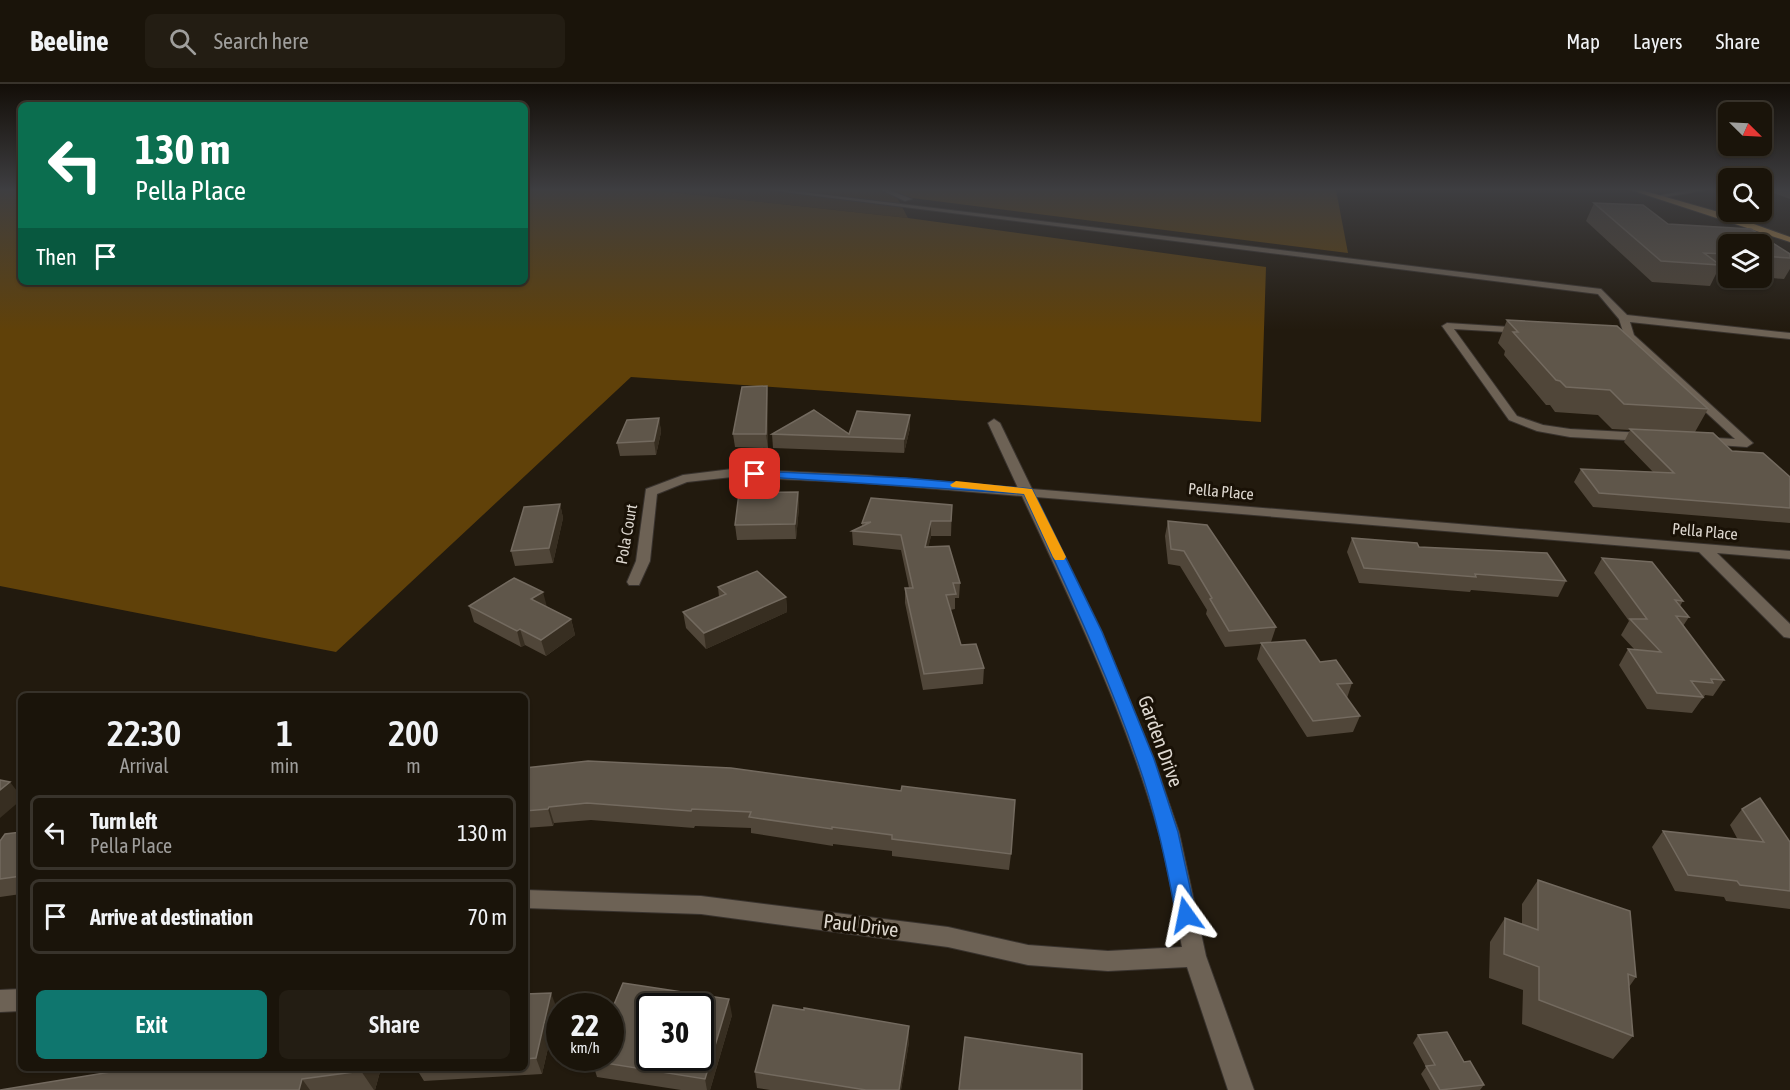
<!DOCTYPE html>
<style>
body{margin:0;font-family:"Asap Condensed",sans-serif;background:#231d13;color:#f1f3f6;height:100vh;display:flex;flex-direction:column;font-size:22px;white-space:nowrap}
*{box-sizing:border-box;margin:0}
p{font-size:20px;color:#9f9e9c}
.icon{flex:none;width:33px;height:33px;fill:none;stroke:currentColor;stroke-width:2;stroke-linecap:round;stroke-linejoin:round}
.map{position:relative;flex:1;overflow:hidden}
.details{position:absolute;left:18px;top:609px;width:510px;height:378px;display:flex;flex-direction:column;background:#1a140a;border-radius:9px;box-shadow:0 2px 4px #0004,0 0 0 2px #38332b}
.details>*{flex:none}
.banner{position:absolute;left:18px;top:18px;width:510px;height:183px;border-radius:9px;box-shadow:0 2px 4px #0004,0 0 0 2px #38332b;background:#0b6e4f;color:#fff;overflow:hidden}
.needle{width:39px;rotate:114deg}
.tools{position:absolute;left:1718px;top:18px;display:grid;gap:12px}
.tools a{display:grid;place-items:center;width:54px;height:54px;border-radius:9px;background:#1a140a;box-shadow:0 2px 4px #0004,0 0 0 2px #38332b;font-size:30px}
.speed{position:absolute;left:546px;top:909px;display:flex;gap:12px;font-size:30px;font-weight:700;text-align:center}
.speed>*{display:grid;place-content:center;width:78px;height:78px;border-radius:50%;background:#1a140a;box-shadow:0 2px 4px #0004,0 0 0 2px #38332b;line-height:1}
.speed small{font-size:15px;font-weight:400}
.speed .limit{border:3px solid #111;border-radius:9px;background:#fff;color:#111}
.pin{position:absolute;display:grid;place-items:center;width:51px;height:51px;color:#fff;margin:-26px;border-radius:12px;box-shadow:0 3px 9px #0006}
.me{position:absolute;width:66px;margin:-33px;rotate:348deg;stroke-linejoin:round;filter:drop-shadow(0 0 4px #0008)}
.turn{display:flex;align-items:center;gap:21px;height:126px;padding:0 18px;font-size:27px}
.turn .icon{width:78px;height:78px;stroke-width:2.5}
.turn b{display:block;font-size:42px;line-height:51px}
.then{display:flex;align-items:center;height:57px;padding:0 18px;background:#0003;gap:12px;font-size:22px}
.eta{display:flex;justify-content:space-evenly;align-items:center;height:102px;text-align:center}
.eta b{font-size:36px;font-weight:600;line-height:42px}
.action{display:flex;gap:12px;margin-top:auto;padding:12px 18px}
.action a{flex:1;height:69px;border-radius:9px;background:#0f766e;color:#fff;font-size:24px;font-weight:600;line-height:69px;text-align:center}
.action a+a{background:#231d13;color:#f1f3f6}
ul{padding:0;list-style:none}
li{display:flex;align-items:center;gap:18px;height:75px;margin:0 12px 9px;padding:0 6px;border:3px solid #38332b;border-radius:9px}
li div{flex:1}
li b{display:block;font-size:22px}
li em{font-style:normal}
header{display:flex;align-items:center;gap:36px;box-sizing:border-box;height:84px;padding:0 30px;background:#1a140a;border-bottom:2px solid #38332b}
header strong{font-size:28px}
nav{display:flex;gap:33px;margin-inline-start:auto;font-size:21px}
.search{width:420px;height:54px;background:#231d13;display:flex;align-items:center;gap:15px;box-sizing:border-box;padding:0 21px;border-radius:9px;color:#9f9e9c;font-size:22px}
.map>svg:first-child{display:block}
.green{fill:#4a3412}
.forest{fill:#604109}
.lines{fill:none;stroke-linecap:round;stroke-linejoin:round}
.service-casing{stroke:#39332e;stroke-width:2}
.minor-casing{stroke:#39332e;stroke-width:2}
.primary-casing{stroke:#39332e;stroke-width:2}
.service{fill:#6d6255;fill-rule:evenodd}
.minor{fill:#6d6255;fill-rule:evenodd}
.primary{fill:#b68b49;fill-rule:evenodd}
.wall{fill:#504639}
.shaded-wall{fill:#372e21}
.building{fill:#5f564a;stroke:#736a5f;stroke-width:1.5;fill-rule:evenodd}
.route{fill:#1a73e8;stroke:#114b97;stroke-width:1.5}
.slow{fill:#f59e0b}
.labels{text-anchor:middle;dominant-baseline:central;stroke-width:6;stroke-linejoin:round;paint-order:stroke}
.street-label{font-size:16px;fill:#ded8d0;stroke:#191106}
.near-street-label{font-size:20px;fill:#ded8d0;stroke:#191106}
</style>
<header>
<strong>Beeline</strong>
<div class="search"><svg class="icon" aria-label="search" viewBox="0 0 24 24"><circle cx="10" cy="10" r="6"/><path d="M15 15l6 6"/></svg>Search here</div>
<nav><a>Map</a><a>Layers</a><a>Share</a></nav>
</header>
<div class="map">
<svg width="1790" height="1006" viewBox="0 0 1790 1006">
<rect width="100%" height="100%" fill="#221a0e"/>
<!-- green -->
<path class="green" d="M652,106h241l15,28z"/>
<!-- forest -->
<g class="forest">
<path d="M0,106h21v92h504v-92h127l256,28 358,49 -5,155 -630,-45 -295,275 -336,-66z"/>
<path d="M893,106h443l12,63 -452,-57z"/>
</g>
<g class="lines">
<defs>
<g id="service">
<path d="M768,106h18l815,99 26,26 163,18v6l-160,-17 4,13 119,108 -6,4 -45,-3 -6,-4 2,-3 37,2 -110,-101 -6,-19 -21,-25z"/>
<path d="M881,106h8l23,9 -7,2z"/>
<path d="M1447,239l79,5 2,2 -5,3 -69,-4 63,87 26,9 27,4 75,4 6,4 -6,4 -75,-4 -33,-6 -28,-11 -67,-94z"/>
</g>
<g id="minor">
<path d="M1689,106h17l-47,8 -4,-2z"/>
<path d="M994,335l6,4 32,66 758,62v8l-73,-6 73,71v14l-6,-1 -85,-85 -663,-55 66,135 52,127 25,73 27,124 48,134h-26l-41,-123 -79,4 -80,-6 -80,-18 -247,-33 -176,-6v-18l176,6 247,31 80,18 80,6 74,-4c-8,-39 -13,-79 -24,-117 -33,-116 -85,-225 -136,-334l-158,-13 -132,-6 -45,5 -30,12 -7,67 -11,24h-10l-2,-3 9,-21 10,-72 37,-14 49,-6 132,6 154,13 -30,-65z"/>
<path d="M21,905v22l-21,1v-22z"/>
</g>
<path id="primary" d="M1631,106h10l88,25 61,22v5z"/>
</defs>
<!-- service casing -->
<use href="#service" class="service-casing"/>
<!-- minor casing -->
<use href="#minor" class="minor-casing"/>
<!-- primary casing -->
<use href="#primary" class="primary-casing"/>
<!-- service -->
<use href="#service" class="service"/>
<!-- minor -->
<use href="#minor" class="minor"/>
<!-- primary -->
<use href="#primary" class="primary"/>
</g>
<!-- wall -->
<g class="wall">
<path d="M1766,106h24v9z"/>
<path d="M1594,119l49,2 25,19 83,5 39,25v15l-6,10 -23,-2v-33h-33v31l-12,-1 -6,12 -58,-4 -66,-61z"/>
<path d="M1507,236l201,89 -13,23 37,19 58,26v46l-197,-16 -19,-25 7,-13 72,3 -29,-30 6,-12 -18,-1 -14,-14 -43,-3 -5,-7h-4l-42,-50 1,-4 -7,-8z"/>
<path d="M767,302l1,12v50l-33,-1 -2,-13z"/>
<path d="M910,331v13l-6,25 -131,-5 -1,-14h77z"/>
<path d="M659,334l2,14 -5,23 -36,1 -3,-13z"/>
<path d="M798,408l1,15 -3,32 -59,1 -2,-15z"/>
<path d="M560,420l3,14 -10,45 -38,3 -4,-15z"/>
<path d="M952,421l-1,31h-20l-3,11 32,36 -1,15h-4v11l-5,1 11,35 23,23 -1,16 -60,6 -18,-87v-15h4l-8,-38 -48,-5 -1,-14 10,-5v-3z"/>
<path d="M1168,437l108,106 -5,15 49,20 32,21 -5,15 13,18 -7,16 -46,5 -50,-78 4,-15 -36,3 -19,-33 1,-4 -27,-44 -12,-2 -3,-28z"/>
<path d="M1352,454l67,9 147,34 -8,16 -87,-7 -1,2 -111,-9 -12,-31z"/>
<path d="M1602,474l81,43 -3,5 9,11 -6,9 41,54 -11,16 -8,-1 -2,4h-1l-10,14 -45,-4 -28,-44 9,-16 7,1 -14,-15 8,-14 -35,-48z"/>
<path d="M718,503l68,10 1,15 -81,37 -20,-21 -3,-16 36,-15z"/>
<path d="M469,522l78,1 24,12 4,16 -29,21 -21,-11 -4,2 -47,-25z"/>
<path d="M525,684l486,86 -2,16 -117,-14v-5l-59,-7v2l-82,-13v-5l-56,-2 -1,2 -103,-8 -37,3 -1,3 -28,2z"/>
<path d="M1742,725l48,33v67l-64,-8 -2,-4 -49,-6 -23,-44 11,-16 75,9 -8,-15z"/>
<path d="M21,748v62l-21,3v-56z"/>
<path d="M1538,796l98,97 -7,10 4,49 -20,23 -91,-35 1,-34 -34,-12 1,-36 15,-24 17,6v-20z"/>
<path d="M525,910l32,15 -15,65 -118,7 -8,-13h109z"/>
<path d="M804,926l105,16v16l-8,48h-131l-13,-2 -2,-16z"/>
<path d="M732,931l-22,75h-29l-84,-13 -5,-16z"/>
<path d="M1418,951l46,27 20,23 -4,5h-50l-9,-16 5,-7 -13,-24z"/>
<path d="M135,984h246l-6,22h-375z"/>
</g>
<!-- shaded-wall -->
<g class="shaded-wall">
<path d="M767,302l1,12v50l-2,-14z"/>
<path d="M910,331v13l-6,25v-14z"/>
<path d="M659,334l2,14 -5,23 -2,-14z"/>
<path d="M798,408l1,15 -3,32 -1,-15z"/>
<path d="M560,420l3,14 -10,45 -4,-15z"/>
<path d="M931,437v15l-6,26v-15z"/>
<path d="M543,508l4,15 -16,-8z"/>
<path d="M786,513l1,15 -81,37 -2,-16z"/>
<path d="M571,535l4,16 -29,21 -5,-16z"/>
<path d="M520,545l5,16 -4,2 -4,-16z"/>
<path d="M10,698l11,14v4l-21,18v-28z"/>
<path d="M549,723l5,16 -1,3 -5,-17z"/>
<path d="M551,909l6,16 -15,65 -6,-16z"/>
<path d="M729,915l3,16 -22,75h-3l-2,-11z"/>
<path d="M909,942v16l-8,48h-2z"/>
<path d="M362,984h19l-6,22h-1l-13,-19z"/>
<path d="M302,995l8,11h-11z"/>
</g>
<!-- building -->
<g class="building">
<path d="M1594,119l49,2 25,19 83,5 39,25v4l-29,-2v-12h-33v10l-24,-1 16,12 -59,-4z"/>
<path d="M1507,236l110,6 91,83 -84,-5 -14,-14 -44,-3 -6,-6 -4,-1 -43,-48h5z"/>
<path d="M767,302l-1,48h-33l9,-47z"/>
<path d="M814,326l35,24 8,-23 53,4 -6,24 -132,-5z"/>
<path d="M659,334l-5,23 -37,2 10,-23z"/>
<path d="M1630,345l83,4 19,18 31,2 27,24v31l-191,-15 -18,-24 93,4z"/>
<path d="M798,408l-3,32 -60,1 4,-32z"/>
<path d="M871,414l81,7 -1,16h-20l-6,26 24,-1 11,37h-7l3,11 -10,1 15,50 15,-1 8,24 -60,6 -19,-86h8l-12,-53 -49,-4 19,-9 -9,1z"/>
<path d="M560,420l-11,44 -38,3 13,-44z"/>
<path d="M1168,437l39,4 69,102 -47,4 -19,-32 2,-1 -28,-47 -13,-2z"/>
<path d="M1352,454l65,5 2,4 128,6 19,28 -91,-7 1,3 -112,-9z"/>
<path d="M1602,474l50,4 31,39 -8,-1 14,17 -13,-1 48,64 -13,-1 2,4 -22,-2 12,16 -46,-4 -29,-44 33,3 -31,-33h17z"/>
<path d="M757,487l29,26 -82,36 -21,-21 43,-18 -8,-7z"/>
<path d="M514,494l29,14 -12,7 40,20 -30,21 -21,-11 -3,2 -48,-25z"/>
<path d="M1305,556l15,22 16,-2 16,23 -15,1 23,32 -47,5 -52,-78z"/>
<path d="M588,677l143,7 170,23 1,-5 113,14 -4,54 -119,-15v-4l-60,-8v2l-83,-12 2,-5 -59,-3 -1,2 -104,-8 -38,4 -1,2 -23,2v-43z"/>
<path d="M0,696l10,2 -10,8z"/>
<path d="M1760,714l30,44v49l-50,-6 -3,-4 -49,-6 -25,-44 101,11 -22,-33z"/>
<path d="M21,748v44l-21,3v-38l5,-7z"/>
<path d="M1538,796l92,31 6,66 -8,-3 5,62 -94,-36v-33l-35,-13 1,-36 33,12z"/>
<path d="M623,899l106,16 -24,80 -113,-18 1,-3h17v-44zM650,922h50v52h-50z"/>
<path d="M551,909l-15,65 -11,1v-65z"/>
<path d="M773,921l31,5v-2l105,18 -10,64h-33l-111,-18z"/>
<path d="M1447,948l17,30 6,-1 14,24 -44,5 -14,-24 9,-1 -17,-30z"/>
<path d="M965,953l117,17v36h-123z"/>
<path d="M135,984h227l-1,3 -59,8 -3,11h-299z"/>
</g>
<!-- sky -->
<linearGradient id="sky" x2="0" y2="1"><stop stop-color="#130e08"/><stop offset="0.43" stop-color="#3e3e41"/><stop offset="1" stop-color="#3e3e41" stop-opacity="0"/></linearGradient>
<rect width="1790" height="246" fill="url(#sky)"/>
<!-- route -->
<path class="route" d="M755,387l151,7 126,11 70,143 52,127 24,73 18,83 -3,6 -7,2 -7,-2 -3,-6c-10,-53 -21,-105 -39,-155 -31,-91 -73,-178 -113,-266l-273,-18 -2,-2z"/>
<!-- slow -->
<path class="slow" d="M956,397l76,8 34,68 -2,3h-9l-2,-3 -29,-63 -72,-7 -2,-2z"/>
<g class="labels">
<!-- street labels -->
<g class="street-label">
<text transform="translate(1221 407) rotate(5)">Pella Place</text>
<text transform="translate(1705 447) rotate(5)">Pella Place</text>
<text transform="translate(626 450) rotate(-80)">Pola Court</text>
</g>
<!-- near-street labels -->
<g class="near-street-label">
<text transform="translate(1161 657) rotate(70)">Garden Drive</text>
<text transform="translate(861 841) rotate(7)">Paul Drive</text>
</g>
</g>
</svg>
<div class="tools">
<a><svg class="needle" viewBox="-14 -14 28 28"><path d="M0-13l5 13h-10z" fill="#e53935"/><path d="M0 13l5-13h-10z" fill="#9f9e9c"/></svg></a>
<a><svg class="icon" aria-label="search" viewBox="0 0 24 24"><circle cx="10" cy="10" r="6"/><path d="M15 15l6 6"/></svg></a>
<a><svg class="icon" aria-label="layers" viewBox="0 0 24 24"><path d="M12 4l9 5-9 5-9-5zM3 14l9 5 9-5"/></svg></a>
</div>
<div class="speed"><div>22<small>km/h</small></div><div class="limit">30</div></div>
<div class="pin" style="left:755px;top:390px;background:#d93025"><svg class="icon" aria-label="arrive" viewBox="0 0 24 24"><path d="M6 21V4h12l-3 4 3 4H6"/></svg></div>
<svg class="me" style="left:1186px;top:831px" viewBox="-20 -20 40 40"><path d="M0-17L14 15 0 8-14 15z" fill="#1a73e8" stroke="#fff" stroke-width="4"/></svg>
<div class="banner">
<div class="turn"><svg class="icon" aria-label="left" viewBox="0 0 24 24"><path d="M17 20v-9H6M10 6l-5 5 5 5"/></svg><div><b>130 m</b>Pella Place</div></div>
<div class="then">Then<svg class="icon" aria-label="arrive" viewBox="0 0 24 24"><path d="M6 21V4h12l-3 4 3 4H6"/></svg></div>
</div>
<section class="details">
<div class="eta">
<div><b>22:30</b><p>Arrival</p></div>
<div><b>1</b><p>min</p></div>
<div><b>200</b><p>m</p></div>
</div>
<ul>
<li><svg class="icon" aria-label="left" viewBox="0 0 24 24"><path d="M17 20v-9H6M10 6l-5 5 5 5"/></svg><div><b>Turn left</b><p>Pella Place</p></div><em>130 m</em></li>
<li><svg class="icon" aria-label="arrive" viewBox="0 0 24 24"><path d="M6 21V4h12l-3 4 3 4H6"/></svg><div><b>Arrive at destination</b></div><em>70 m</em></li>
</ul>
<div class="action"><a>Exit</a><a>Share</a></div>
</section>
</div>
